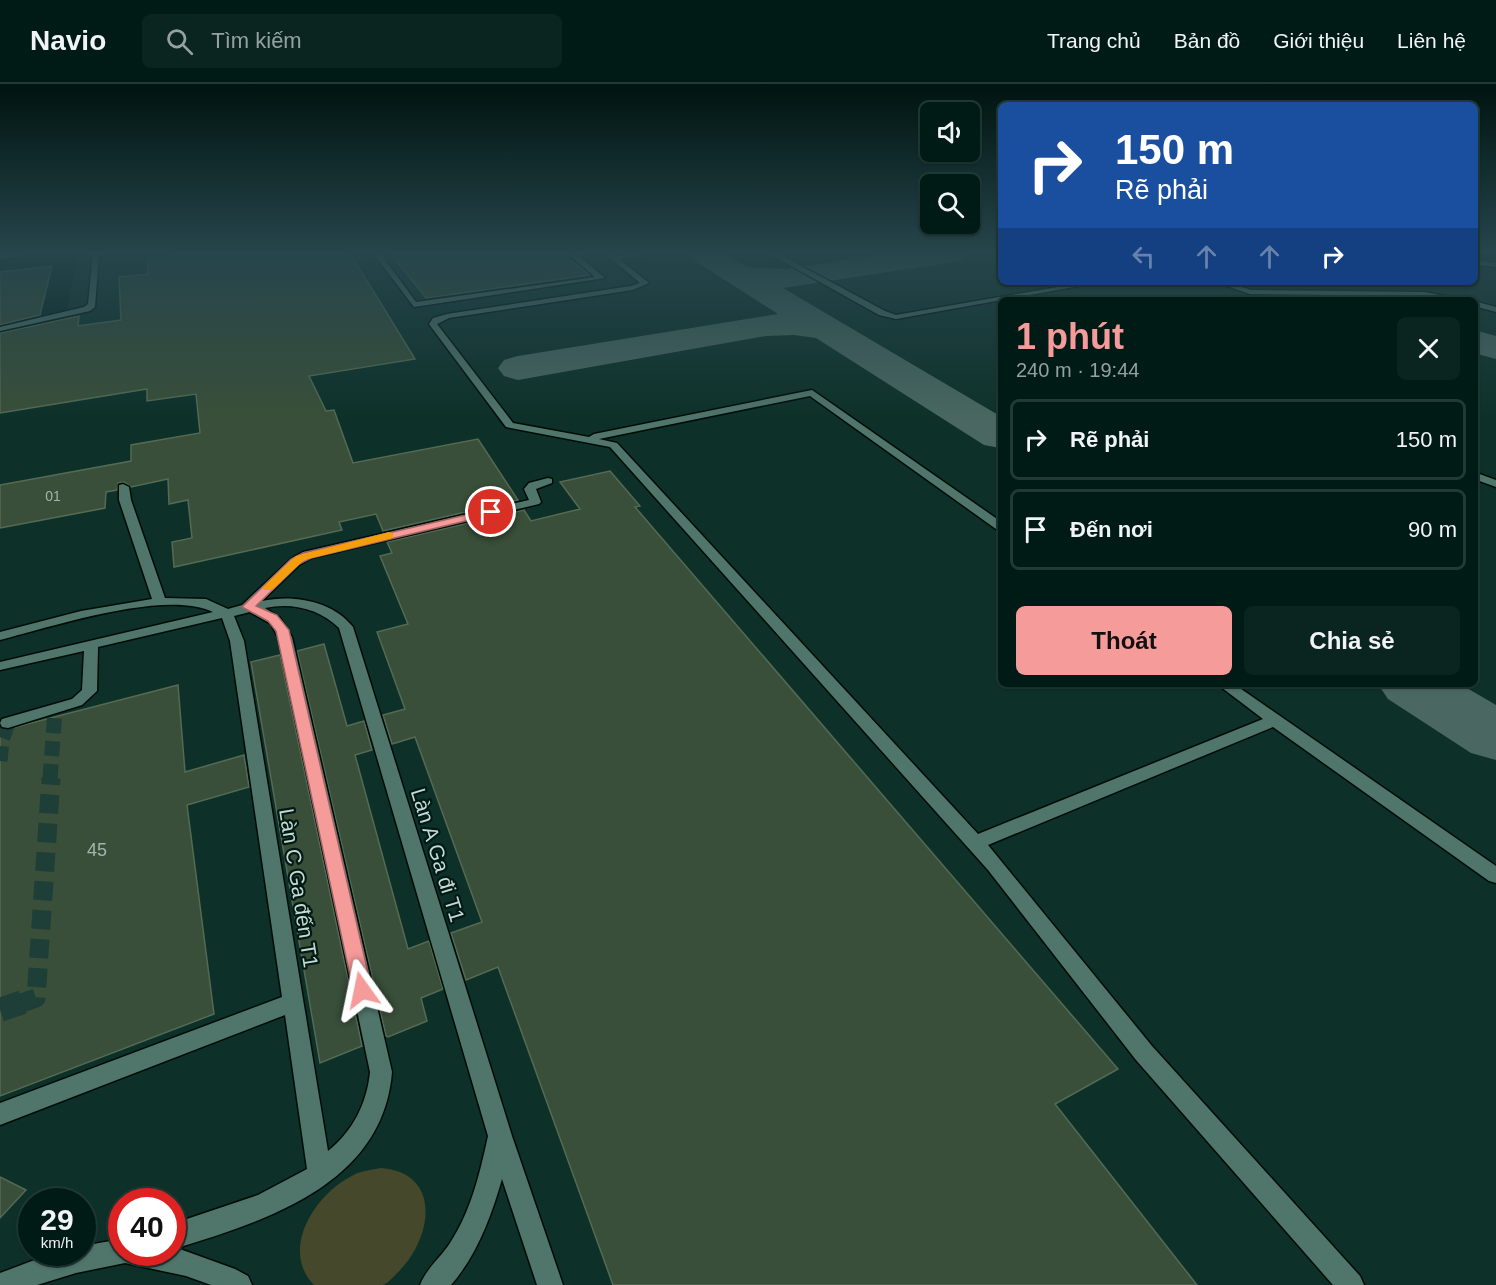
<!DOCTYPE html>
<html lang="vi">
<meta charset="utf-8">
<style>
body{margin:0;font-family:Helvetica,sans-serif;background:#0a241f;color:#f1f3f6;height:100vh;display:flex;flex-direction:column;font-size:22px;white-space:nowrap}
*{box-sizing:border-box;margin:0}
p{font-size:20px;color:#95a1a1}
.icon{flex:none;width:33px;height:33px;fill:none;stroke:currentColor;stroke-width:2;stroke-linecap:round;stroke-linejoin:round}
.map{position:relative;flex:1;overflow:hidden}
.panel{position:absolute;left:998px;top:213px;width:480px;height:390px;display:flex;flex-direction:column;background:#001b16;border-radius:9px;box-shadow:0 2px 4px #0004,0 0 0 2px #223935}
.panel>*{flex:none}
.hud{position:absolute;left:998px;top:18px;width:480px;height:183px;border-radius:9px;box-shadow:0 2px 4px #0004,0 0 0 2px #223935;background:#1a4fa0;color:#fff;overflow:hidden}
.fabs{position:absolute;left:920px;top:18px;display:grid;gap:12px}
.fabs a{display:grid;place-items:center;width:60px;height:60px;border-radius:9px;background:#001b16;box-shadow:0 2px 4px #0004,0 0 0 2px #223935;font-size:30px}
.speed{position:absolute;left:18px;top:1104px;display:flex;gap:12px;font-size:30px;font-weight:700;text-align:center}
.speed>*{display:grid;place-content:center;width:78px;height:78px;border-radius:50%;background:#001b16;box-shadow:0 2px 4px #0004,0 0 0 2px #223935;line-height:1}
.speed small{font-size:15px;font-weight:400}
.speed .limit{border:9px solid #d22;background:#fff;color:#111}
.pin{position:absolute;display:grid;place-items:center;width:51px;height:51px;color:#fff;margin:-26px;border:3px solid #fff;border-radius:50%;box-shadow:0 2px 6px #0007}
.me{position:absolute;width:66px;margin:-33px;rotate:348deg;stroke-linejoin:round;filter:drop-shadow(0 0 4px #0008)}
.turn{display:flex;align-items:center;gap:21px;height:126px;padding:0 18px;font-size:27px}
.turn .icon{width:78px;height:78px;stroke-width:2.5}
.turn b{display:block;font-size:42px;line-height:51px}
.lanes{display:flex;align-items:center;height:57px;padding:0 18px;background:#0003;justify-content:center;gap:30px;direction:ltr}
.lanes .off{opacity:.35}
.round{display:grid;place-items:center;flex:none;width:63px;height:63px;border-radius:9px;background:#0a241f}
.head{display:flex;align-items:center;justify-content:space-between;height:102px;padding:0 18px}
h1{font-size:36px;font-weight:700;line-height:45px;color:#f59b9a}
.cta{display:flex;gap:12px;margin-top:auto;padding:12px 18px}
.cta a{flex:1;height:69px;border-radius:9px;background:#f59b9a;color:#111;font-size:24px;font-weight:700;line-height:69px;text-align:center}
.cta a+a{background:#0a241f;color:#f1f3f6}
ul{padding:0;list-style:none}
li{display:flex;align-items:center;gap:18px;height:81px;margin:0 12px 9px;padding:0 6px;border:3px solid #223935;border-radius:9px}
li div{flex:1}
li b{display:block;font-size:22px}
li em{font-style:normal}
header{display:flex;align-items:center;gap:36px;box-sizing:border-box;height:84px;padding:0 30px;background:#001b16;border-bottom:2px solid #223935}
header strong{font-size:28px}
nav{display:flex;gap:33px;margin-inline-start:auto;font-size:21px}
.search{width:420px;height:54px;background:#0a241f;display:flex;align-items:center;gap:15px;box-sizing:border-box;padding:0 21px;border-radius:9px;color:#95a1a1;font-size:22px}
.map>svg:first-child{display:block}
.built{fill:#0d3129;fill-rule:evenodd}
.green{fill:#45482b}
.lines{fill:none;stroke-linecap:round;stroke-linejoin:round}
.taxiway{fill:#4a6861;fill-rule:evenodd}
.building{fill:#394f39;stroke:#546a54;stroke-width:1.5}
.minor-tunnel-far2{stroke:#1e3f38;stroke-width:15;stroke-dasharray:15 8;stroke-linecap:butt}
.minor-tunnel-far1{stroke:#1e3f38;stroke-width:19;stroke-dasharray:19 10;stroke-linecap:butt}
.minor-tunnel{stroke:#1e3f38;stroke-width:24;stroke-dasharray:24 12;stroke-linecap:butt}
.minor-casing{stroke:#000c07;stroke-width:3}
.minor{fill:#50756b;fill-rule:evenodd}
.route{fill:#f59b9a;stroke:#9f6564;stroke-width:1.5}
.slow{fill:#f59e0b}
.labels{text-anchor:middle;dominant-baseline:central;stroke-width:4.5;stroke-linejoin:round;paint-order:stroke}
.far-number-label{font-size:14px;fill:#a3b6ad}
.near-number-label{font-size:18px;fill:#a3b6ad}
.near-street-label{font-size:21px;fill:#c6d9d4;stroke:#001a14}
</style>
<header>
<strong>Navio</strong>
<div class="search"><svg class="icon" aria-label="search" viewBox="0 0 24 24"><circle cx="10" cy="10" r="6"/><path d="M15 15l6 6"/></svg>Tìm kiếm</div>
<nav><a>Trang chủ</a><a>Bản đồ</a><a>Giới thiệu</a><a>Liên hệ</a></nav>
</header>
<div class="map">
<svg width="1496" height="1201" viewBox="0 0 1496 1201">
<rect width="100%" height="100%" fill="#00241d"/>
<!-- built -->
<path class="built" d="M77,169h923v29h474l1,-29h21v1032h-1496v-965l67,-9zM1000,216h474v384h-474zM32,1118h50v50h-50zM122,1118h50v50h-50z"/>
<!-- green -->
<path class="green" d="M381,1084c61,5 51,68 20,101 -5,5 -11,13 -18,16 -10,0 -55,0 -69,0 -34,-35 0,-89 36,-108 9,-6 20,-7 31,-9z"/>
<g class="lines">
<!-- taxiway -->
<g class="taxiway">
<path d="M687,169h37l23,14 38,2 107,-16h76l-5,6 -10,3 -170,26 217,128v32l-16,-3 -168,-107 -22,-3 -28,1 -248,44 -14,-4 -6,-8 6,-8 14,-4 260,-42 -86,-55z"/>
<path d="M1474,246l22,6v23l-22,-6z"/>
<path d="M1378,600h82l36,21v55l-25,-7 -83,-54z"/>
</g>
</g>
<!-- building -->
<g class="building">
<path d="M170,169h180l65,106 -106,17 17,35 8,-1 19,53 125,-24 40,61 -135,31 -7,-17 -37,8 3,8 -168,37 -2,-25 20,-4 -4,-38 -19,4 -1,-25 -37,8 -7,-5 -6,1 -1,7 -11,2 -1,16 -105,20v-43l131,-24v-16l69,-12 -4,-39 -49,7v-12l-147,24v-80l79,-17 -1,10 43,-6 -2,-43 29,-3 -1,-16 23,-2z"/>
<path d="M390,169h171l29,22 -164,23z"/>
<path d="M52,182l-12,49 -40,10v-53z"/>
<path d="M610,387l30,35 -5,1 483,562 -63,35 142,181h-584l-115,-318 -32,13 -15,-47 31,-11 -67,-185 -23,7 -9,-29 22,-6 -28,-77 31,-8 -28,-68 12,-3 -5,-11 137,-32 7,11 49,-12 -20,-27z"/>
<path d="M324,560l23,82 17,-5 8,29 -17,5 53,194 21,-8 14,48 -22,9 6,23 -39,16 -2,-1 -89,-385z"/>
<path d="M280,571l82,391 -42,17 -69,-401z"/>
<path d="M178,601l7,87 59,-17 5,32 -62,18 27,209 -214,82v-365z"/>
<path d="M0,1093l26,13 -26,28z"/>
</g>
<g class="lines">
<!-- minor-tunnel-far2 -->
<g class="minor-tunnel-far2">
<path d="M0,677l2,-21 6,-17"/>
<path d="M50,695l5,-69"/>
</g>
<!-- minor-tunnel-far1 -->
<path class="minor-tunnel-far1" d="M19,920l17,-6 15,-220"/>
<!-- minor-tunnel -->
<path class="minor-tunnel" d="M0,926l23,-8"/>
<defs>
<g id="minor">
<path d="M14,169h24l-38,6v-4z"/>
<path d="M93,169h6l-4,54 -5,4 -90,20v-4l84,-20 4,-3z"/>
<path d="M373,169h7l36,49 179,-25 -28,-24h8l30,25 -191,29z"/>
<path d="M604,169l11,3 38,-3 -34,6 30,24 -16,7 -184,28 -12,6 76,99 76,14 5,-3 218,-44 188,131v8h-4l-186,-133 -211,43 18,4 361,391 285,-115 -46,-35h17l262,182v17l-7,-2 -216,-154 -285,118 164,201 208,230 4,9h-31l-197,-225 -148,-190 -378,-423 -104,-20 -77,-103 4,-6 14,-4 184,-28 9,-3z"/>
<path d="M768,169h9l108,58 11,4 190,-33h16l-206,37 -17,-4z"/>
<path d="M1474,176l22,3v4l-22,-3z"/>
<path d="M1215,198h11l25,8 173,2 43,8 -43,-4 -174,-2z"/>
<path d="M1474,217l22,6v5l-22,-6z"/>
<path d="M1474,388l22,8v7l-22,-8z"/>
<path d="M548,394l4,1v4l-16,6 5,13 -2,2 -228,54 -12,7 -37,36c31,-7 71,0 91,26l159,509 51,149h-26l-35,-106c-11,38 -25,76 -51,106h-31c6,-16 21,-28 30,-42 21,-32 30,-70 38,-107l-149,-508c-19,-19 -47,-26 -74,-20l15,10 12,19 100,435c-9,112 -124,148 -215,176l58,21 13,7 4,9h-41l-25,-9 -61,-13 -49,10 -39,12h-37v-12l56,-21h26v-6l40,-7v13h50v-28l86,-29 49,-26 -22,-154 -285,110v-22l282,-106 -52,-356 -8,-23 -124,29 -1,44 -15,14 -74,23 -6,-1 -2,-4 2,-4 70,-20 10,-9 2,-39 -84,19v-8l213,-50c-47,-23 -162,15 -213,28v-8l81,-21 71,-12 -33,-99v-15l4,-1 6,3 2,13 34,98 41,1 22,10 14,-4 49,-46 12,-7 226,-52 -5,-11 5,-6zM250,528l21,12 7,13 92,435c-3,31 -17,59 -42,79l-84,-510 -10,-25z"/>
</g>
</defs>
<!-- minor casing -->
<use href="#minor" class="minor-casing"/>
<!-- minor -->
<use href="#minor" class="minor"/>
</g>
<!-- sky -->
<linearGradient id="sky" x2="0" y2="1"><stop stop-color="#001410"/><stop offset="0.5" stop-color="#26454c"/><stop offset="1" stop-color="#26454c" stop-opacity="0"/></linearGradient>
<rect width="1496" height="337" fill="url(#sky)"/>
<!-- route -->
<path class="route" d="M491,425l5,3 -1,2 -184,44 -12,6 -43,42 21,9 12,15 83,360 -3,5 -7,3 -6,-3 -3,-5 -77,-359 -8,-10 -26,-14 49,-48 12,-6z"/>
<!-- slow -->
<path class="slow" d="M389,448l4,1v5l-89,22 -32,30h-8l-2,-2 34,-32z"/>
<g class="labels">
<!-- far-number labels -->
<g class="far-number-label">
<text x="53" y="412">01</text>
</g>
<!-- near-number labels -->
<g class="near-number-label">
<text x="97" y="766">45</text>
</g>
<!-- near-street labels -->
<g class="near-street-label">
<text transform="translate(438 771) rotate(73)">Làn A Ga đi T1</text>
<text transform="translate(299 804) rotate(81)">Làn C Ga đến T1</text>
</g>
</g>
</svg>
<div class="fabs">
<a><svg class="icon" aria-label="sound" viewBox="0 0 24 24"><path d="M4 9h4l5-4v14l-5-4H4zM17 9q2 3 0 6"/></svg></a>
<a><svg class="icon" aria-label="search" viewBox="0 0 24 24"><circle cx="10" cy="10" r="6"/><path d="M15 15l6 6"/></svg></a>
</div>
<div class="speed"><div>29<small>km/h</small></div><div class="limit">40</div></div>
<div class="pin" style="left:491px;top:428px;background:#d93025"><svg class="icon" aria-label="arrive" viewBox="0 0 24 24"><path d="M6 21V4h12l-3 4 3 4H6"/></svg></div>
<svg class="me" style="left:362px;top:906px" viewBox="-20 -20 40 40"><path d="M0-17L14 15 0 8-14 15z" fill="#f59b9a" stroke="#fff" stroke-width="4"/></svg>
<div class="hud">
<div class="turn"><svg class="icon" aria-label="right" viewBox="0 0 24 24"><path d="M7 20v-9h11M14 6l5 5-5 5"/></svg><div><b>150 m</b>Rẽ phải</div></div>
<div class="lanes"><svg class="icon off" aria-label="left" viewBox="0 0 24 24"><path d="M17 20v-9H6M10 6l-5 5 5 5"/></svg><svg class="icon off" aria-label="ahead" viewBox="0 0 24 24"><path d="M12 20V5M6 11l6-6 6 6"/></svg><svg class="icon off" aria-label="ahead" viewBox="0 0 24 24"><path d="M12 20V5M6 11l6-6 6 6"/></svg><svg class="icon" aria-label="right" viewBox="0 0 24 24"><path d="M7 20v-9h11M14 6l5 5-5 5"/></svg></div>
</div>
<section class="panel">
<div class="head"><div><h1>1 phút</h1><p>240 m · 19:44</p></div><a class="round"><svg class="icon" aria-label="close" viewBox="0 0 24 24"><path d="M6 6l12 12M18 6L6 18"/></svg></a></div>
<ul>
<li><svg class="icon" aria-label="right" viewBox="0 0 24 24"><path d="M7 20v-9h11M14 6l5 5-5 5"/></svg><div><b>Rẽ phải</b></div><em>150 m</em></li>
<li><svg class="icon" aria-label="arrive" viewBox="0 0 24 24"><path d="M6 21V4h12l-3 4 3 4H6"/></svg><div><b>Đến nơi</b></div><em>90 m</em></li>
</ul>
<div class="cta"><a>Thoát</a><a>Chia sẻ</a></div>
</section>
</div>
